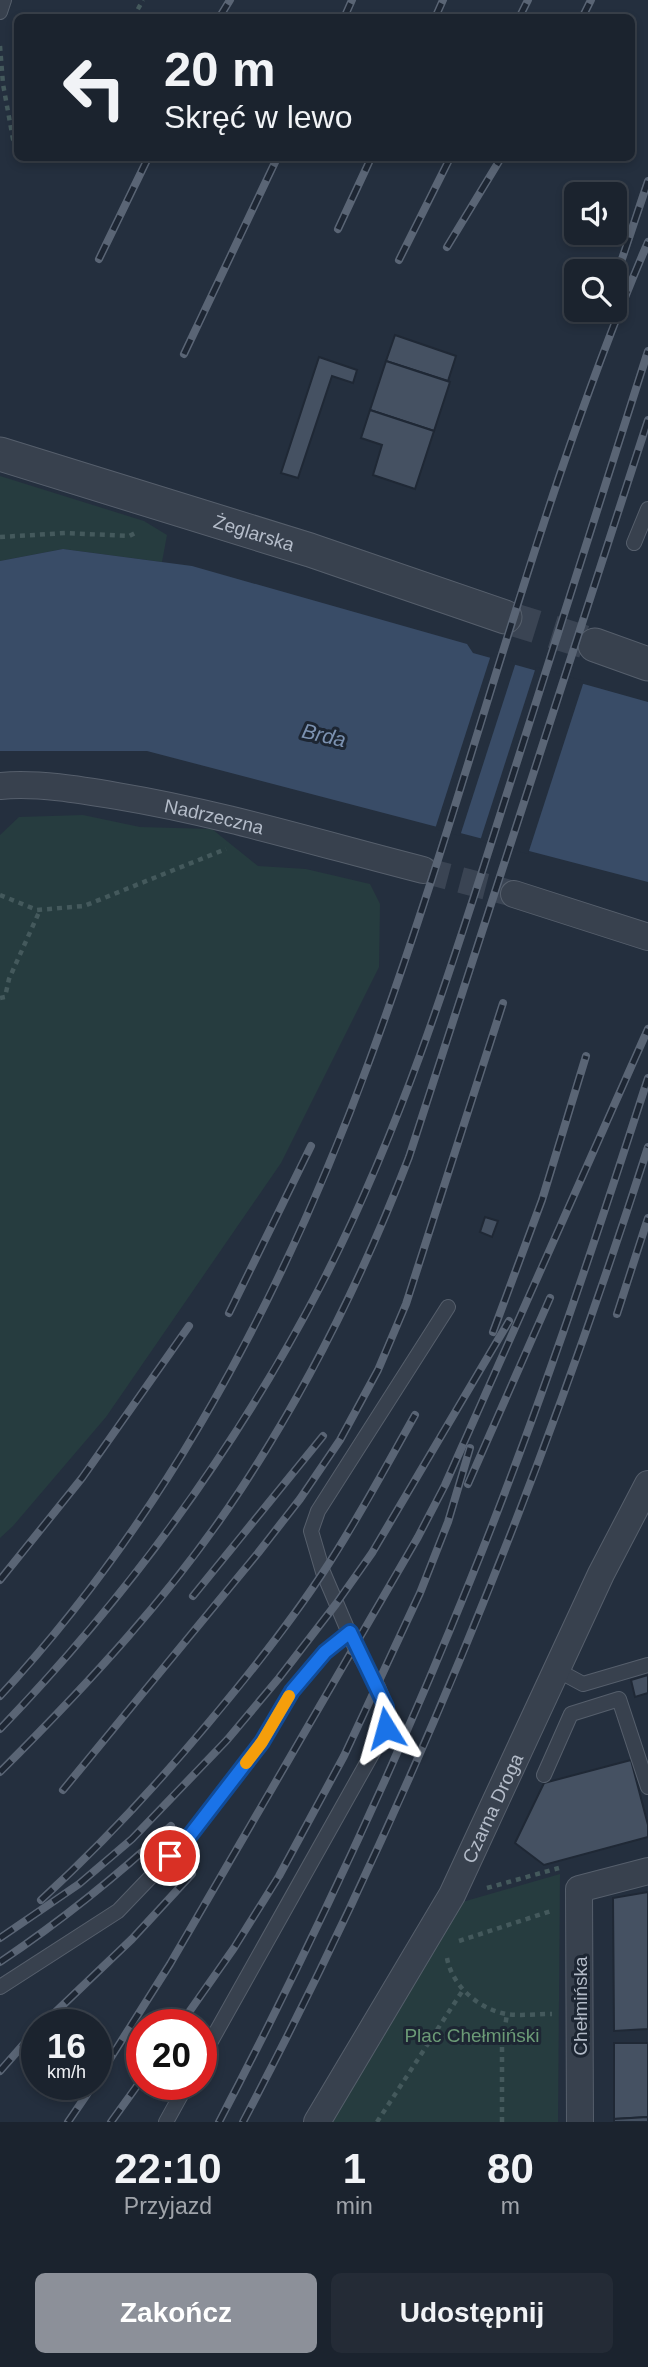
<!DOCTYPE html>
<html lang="pl">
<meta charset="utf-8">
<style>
body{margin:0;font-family:Helvetica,sans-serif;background:#242b36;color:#f1f3f6;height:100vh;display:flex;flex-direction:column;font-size:26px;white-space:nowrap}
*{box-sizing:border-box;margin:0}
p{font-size:23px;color:#a0a4aa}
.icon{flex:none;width:38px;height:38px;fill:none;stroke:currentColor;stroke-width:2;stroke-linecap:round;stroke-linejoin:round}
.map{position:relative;height:2122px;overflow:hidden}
.details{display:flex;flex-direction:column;background:#1b232e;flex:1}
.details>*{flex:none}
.guide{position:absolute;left:14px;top:14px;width:621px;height:147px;border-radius:10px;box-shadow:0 4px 10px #0003,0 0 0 2px #39404a;background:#1b232e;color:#f1f3f6;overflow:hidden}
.controls{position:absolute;left:564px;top:182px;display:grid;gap:14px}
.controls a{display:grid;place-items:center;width:63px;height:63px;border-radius:10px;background:#1b232e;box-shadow:0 4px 10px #0003,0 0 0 2px #39404a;font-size:35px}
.speed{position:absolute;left:21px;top:2009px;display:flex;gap:14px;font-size:35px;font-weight:700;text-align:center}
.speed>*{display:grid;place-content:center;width:91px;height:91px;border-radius:50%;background:#1b232e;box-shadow:0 4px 10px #0003,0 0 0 2px #39404a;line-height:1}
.speed small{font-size:18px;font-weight:400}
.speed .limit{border:10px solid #d22;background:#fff;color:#111}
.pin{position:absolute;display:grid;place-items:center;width:60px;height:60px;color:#fff;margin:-30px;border:4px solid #fff;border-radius:50%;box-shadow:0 2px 7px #0007}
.me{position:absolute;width:77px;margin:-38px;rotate:352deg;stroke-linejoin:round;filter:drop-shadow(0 0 5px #0008)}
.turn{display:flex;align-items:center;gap:24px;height:147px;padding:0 35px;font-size:32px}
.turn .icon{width:91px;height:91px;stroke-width:2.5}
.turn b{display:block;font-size:49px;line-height:60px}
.eta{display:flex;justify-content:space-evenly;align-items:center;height:119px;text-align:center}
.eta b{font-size:42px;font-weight:600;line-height:49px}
.primary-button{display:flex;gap:14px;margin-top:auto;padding:14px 35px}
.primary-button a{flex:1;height:80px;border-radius:10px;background:#8c9099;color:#fff;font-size:28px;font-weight:600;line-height:80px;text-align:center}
.primary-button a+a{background:#242b36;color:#f1f3f6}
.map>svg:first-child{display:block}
.green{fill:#263c3f}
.water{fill:#394c67}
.pier{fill:#242f3e}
.building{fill:#455162;stroke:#1f2835;stroke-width:2}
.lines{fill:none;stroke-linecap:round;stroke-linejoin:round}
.minor-tunnel{stroke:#3a4453;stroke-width:26;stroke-dasharray:26 13;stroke-linecap:butt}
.tertiary-tunnel{stroke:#3a4453;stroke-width:33;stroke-dasharray:33 17;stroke-linecap:butt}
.service-casing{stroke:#565f6c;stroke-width:16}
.minor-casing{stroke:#565f6c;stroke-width:28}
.tertiary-casing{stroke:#565f6c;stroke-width:35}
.path{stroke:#44595c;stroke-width:4.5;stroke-dasharray:5 5;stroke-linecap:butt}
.service{stroke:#38414e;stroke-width:14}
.minor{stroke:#38414e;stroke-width:26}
.tertiary{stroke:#38414e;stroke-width:33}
.rail-casing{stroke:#5a6575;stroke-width:8}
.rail{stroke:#1d2633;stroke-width:5;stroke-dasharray:16;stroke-linecap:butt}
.route-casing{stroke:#114b97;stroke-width:18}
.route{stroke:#1a73e8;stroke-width:12}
.slow{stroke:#f59e0b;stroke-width:12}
.labels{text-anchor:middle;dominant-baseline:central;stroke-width:6;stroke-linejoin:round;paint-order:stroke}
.street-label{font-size:19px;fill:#b4bcc9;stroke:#1d2633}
.park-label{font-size:19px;fill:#6b9a76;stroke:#1d2633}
.water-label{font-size:21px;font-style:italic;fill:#7c92b1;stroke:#1d2633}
</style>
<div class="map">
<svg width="648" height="2122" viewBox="0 0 648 2122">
<rect width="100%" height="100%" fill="#242f3e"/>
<!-- green -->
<g class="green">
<path d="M0,476l144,45 23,14 -5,27 -99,-13 -63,12z"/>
<path d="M83,815l57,12 72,2 46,37 48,3 64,15 10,20 -1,63 -98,196 -175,254 -93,109 -13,12v-703l19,-18z"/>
<path d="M560,1874l-2,248h-241l128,-215z"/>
</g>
<!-- water -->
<path class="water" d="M63,549l129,17 275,78 6,9 175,49v180l-501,-131h-147v-190z"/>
<!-- pier -->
<g class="pier">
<path d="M491,655l25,7 -56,174 -25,-7z"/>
<path d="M536,667l48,14 -56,173 -48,-13z"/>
</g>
<!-- building -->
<g class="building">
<path d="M395,335l61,21 -8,25 -62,-20z"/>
<path d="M319,357l38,13 -4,13 -21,-7 -34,102 -17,-5z"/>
<path d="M386,361l64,21 -16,49 -64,-21z"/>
<path d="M370,410l64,21 -19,58 -42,-14 9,-30 -21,-7z"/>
<path d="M485,1217l13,4 -6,16 -12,-5z"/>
<path d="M648,1675v18l-13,4 -4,-17z"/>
<path d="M631,1760l17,65v12l-104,28 -29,-22 29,-60z"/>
<path d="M648,1892v137l-34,2 -1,-133z"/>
<path d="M614,2043h34v74l-34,2z"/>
<path d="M648,2117v5h-34v-3z"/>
</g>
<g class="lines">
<!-- minor-tunnel -->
<path class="minor-tunnel" d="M423,870l91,24"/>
<!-- tertiary-tunnel -->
<path class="tertiary-tunnel" d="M505,617l90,28"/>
<defs>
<g id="service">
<path d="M0,12l4,-12"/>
<path d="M634,543l14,-34"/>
<path d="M557,1670l26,14 65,-19"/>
<path d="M544,1775l27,-61 48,-15 29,88"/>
<path d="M0,1987l118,-76 70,-73 74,-96 30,-51 33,-39 25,-20"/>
<path d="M201,2059l185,-330v-22l-8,-20 -23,-40 -32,-75 -12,-41 7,-20 130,-204"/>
<path d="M166,2122l21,-38"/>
</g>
<g id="minor">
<path id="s1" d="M0,786c35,-4 82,4 117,10 103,17 204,48 306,74"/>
<path d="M514,894l134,43"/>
<path id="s2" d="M317,2122l135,-227 149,-321 47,-90"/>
<path d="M580,2122l-1,-233 69,-18"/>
</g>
<g id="tertiary">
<path id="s3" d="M0,454l310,96 195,67"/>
<path d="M595,645l53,19"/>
</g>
</defs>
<!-- service casing -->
<use href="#service" class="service-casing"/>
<!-- minor casing -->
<use href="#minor" class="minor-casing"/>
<!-- tertiary casing -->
<use href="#tertiary" class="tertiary-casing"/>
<!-- path -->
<g class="path">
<path d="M133,18l10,-18"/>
<path d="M0,46l3,38 10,55 5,6"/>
<path d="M0,537l66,-4 63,3 8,-4"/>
<path d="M0,895l37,15 47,-4 142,-57"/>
<path d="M0,998l5,-1 4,-18 31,-69"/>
<path d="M487,1888l72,-20"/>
<path d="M459,1941l92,-30"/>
<path d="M447,1958c5,28 32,51 59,56 15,2 31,0 46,0"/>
<path d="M377,2122l86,-132"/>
<path d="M502,2122v-76l5,-32"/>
</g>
<!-- service -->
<use href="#service" class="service"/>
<!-- minor -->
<use href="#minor" class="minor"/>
<!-- tertiary -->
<use href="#tertiary" class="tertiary"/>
<defs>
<g id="rail">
<path d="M219,18l11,-18"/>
<path d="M344,18l8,-18"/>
<path d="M435,18l8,-18"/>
<path d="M519,18l9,-18"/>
<path d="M582,18l9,-18"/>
<path d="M338,229l33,-71"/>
<path d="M447,247l54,-89"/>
<path d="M99,259l49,-101"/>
<path d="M399,260l51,-102"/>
<path d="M614,283l34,-102"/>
<path d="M184,354l93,-196"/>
<path d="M229,1313l82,-167"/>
<path d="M617,1314l31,-96"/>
<path d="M493,1332l49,-132 44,-144"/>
<path d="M468,1484l82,-186"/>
<path d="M0,1580l82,-102 107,-152"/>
<path d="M193,1596l130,-160"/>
<path d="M0,1696c168,-181 286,-407 370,-637 100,-270 164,-552 278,-817"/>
<path d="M0,1729c126,-131 237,-282 321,-444 78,-151 130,-315 181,-476 49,-153 97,-305 146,-458"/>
<path d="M0,1772c88,-88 173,-179 241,-283 69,-105 123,-215 168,-332l239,-737"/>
<path d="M63,1790l195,-237 42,-54 40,-59 38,-70 28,-66 97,-301"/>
<path d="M41,1900c59,-54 113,-112 164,-173 42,-50 83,-101 119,-156 33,-50 61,-103 91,-156"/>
<path d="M0,1938l79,-54 53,-45 95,-99 52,-62 57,-74 36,-51 137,-232"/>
<path d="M0,1962c61,-41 117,-86 171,-136"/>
<path d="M42,2025l90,-86 60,-65"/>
<path d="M180,2025l54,-77 45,-72 65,-120 76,-163 28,-71 22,-74"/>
<path d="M0,2071l37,-42"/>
<path d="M96,2081l74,-117 248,-427 27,-52 203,-456"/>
<path d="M68,2122l26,-38"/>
<path d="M111,2122l31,-43"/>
<path d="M219,2122c92,-176 176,-356 251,-541 67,-165 123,-333 178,-503"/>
<path d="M243,2122c165,-313 297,-639 405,-975"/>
</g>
</defs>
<!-- rail casing -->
<use href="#rail" class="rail-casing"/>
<!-- rail -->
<use href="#rail" class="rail"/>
</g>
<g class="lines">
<defs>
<path id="route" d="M170,1856l18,-18 74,-96 30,-51 33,-39 25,-20 36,75v21"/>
</defs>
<!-- route casing -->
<use href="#route" class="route-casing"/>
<!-- route -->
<use href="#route" class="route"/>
<!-- slow -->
<path class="slow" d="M246,1763l16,-21 27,-46"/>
</g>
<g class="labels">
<!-- street labels -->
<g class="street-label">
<text stroke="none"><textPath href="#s3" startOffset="266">Żeglarska</textPath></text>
<text stroke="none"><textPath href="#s1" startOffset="217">Nadrzeczna</textPath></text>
<text stroke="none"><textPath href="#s2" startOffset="360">Czarna Droga</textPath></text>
<text transform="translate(580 2006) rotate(-90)">Chełmińska</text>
</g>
<!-- park labels -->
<g class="park-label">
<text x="472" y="2035">Plac Chełmiński</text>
</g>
<!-- water labels -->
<g class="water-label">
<text transform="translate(324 735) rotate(13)">Brda</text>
</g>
</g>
</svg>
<div class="controls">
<a><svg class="icon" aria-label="sound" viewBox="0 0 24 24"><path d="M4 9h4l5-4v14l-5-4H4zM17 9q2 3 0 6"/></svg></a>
<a><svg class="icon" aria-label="search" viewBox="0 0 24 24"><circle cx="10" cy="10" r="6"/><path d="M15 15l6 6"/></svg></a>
</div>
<div class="speed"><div>16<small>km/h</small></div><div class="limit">20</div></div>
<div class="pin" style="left:170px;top:1856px;background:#d93025"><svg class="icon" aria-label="arrive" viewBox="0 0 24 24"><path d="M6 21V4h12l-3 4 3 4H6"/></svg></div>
<svg class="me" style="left:386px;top:1728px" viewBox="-20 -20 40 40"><path d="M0-17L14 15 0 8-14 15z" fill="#1a73e8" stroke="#fff" stroke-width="4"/></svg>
<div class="guide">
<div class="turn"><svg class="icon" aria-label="left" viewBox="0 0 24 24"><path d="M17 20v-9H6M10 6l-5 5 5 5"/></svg><div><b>20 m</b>Skręć w lewo</div></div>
</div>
</div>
<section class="details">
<div class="eta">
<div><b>22:10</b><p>Przyjazd</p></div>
<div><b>1</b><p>min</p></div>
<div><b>80</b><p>m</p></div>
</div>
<div class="primary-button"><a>Zakończ</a><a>Udostępnij</a></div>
</section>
